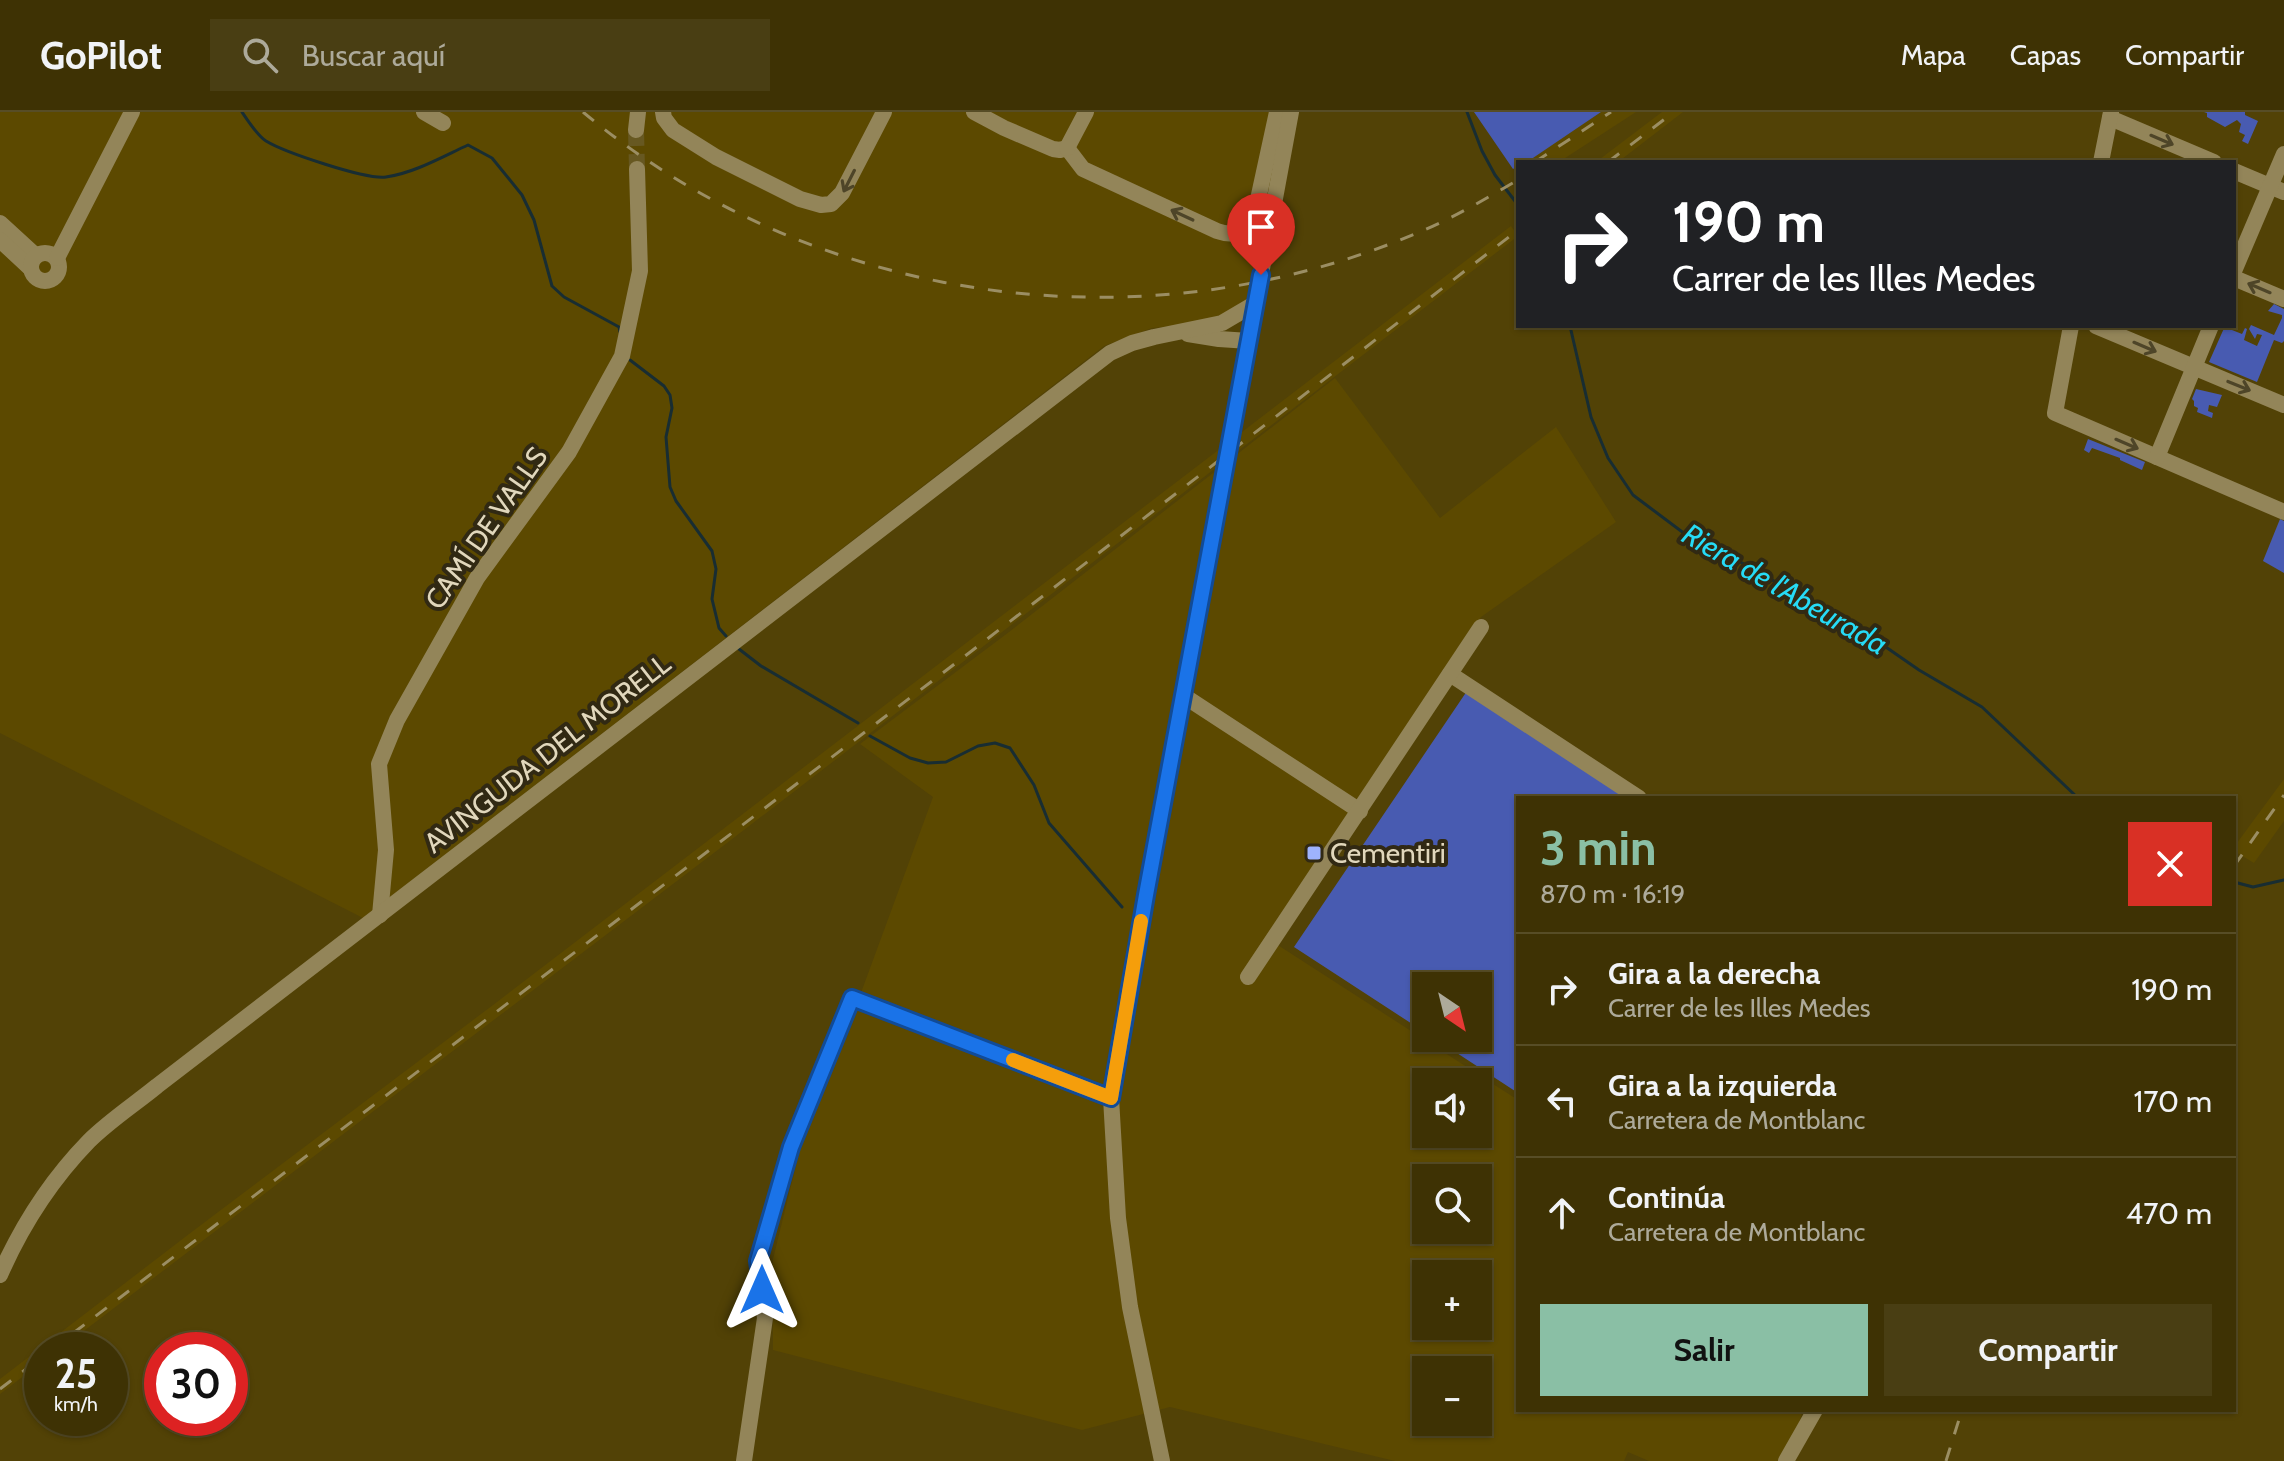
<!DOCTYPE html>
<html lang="es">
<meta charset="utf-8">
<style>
body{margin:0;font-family:Cabin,sans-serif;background:#493e13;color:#f1f3f6;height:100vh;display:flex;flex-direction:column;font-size:30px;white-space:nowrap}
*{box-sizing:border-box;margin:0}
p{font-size:26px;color:#adaa9a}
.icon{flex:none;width:44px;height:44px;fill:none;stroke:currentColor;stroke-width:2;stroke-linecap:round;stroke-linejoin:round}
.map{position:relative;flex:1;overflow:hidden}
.details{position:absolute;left:1516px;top:684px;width:720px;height:616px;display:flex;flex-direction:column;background:#3e3204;border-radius:0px;box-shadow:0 2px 6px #0004,0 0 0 2px #574d26}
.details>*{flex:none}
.guide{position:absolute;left:1516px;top:48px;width:720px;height:168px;border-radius:0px;box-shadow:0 2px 6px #0004,0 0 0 2px #574d26;background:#202124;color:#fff;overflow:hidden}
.needle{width:52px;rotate:145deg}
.controls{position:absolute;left:1412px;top:860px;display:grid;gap:16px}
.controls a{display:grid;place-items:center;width:80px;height:80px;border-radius:0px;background:#3e3204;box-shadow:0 2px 6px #0004,0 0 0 2px #574d26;font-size:40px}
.speed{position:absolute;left:24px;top:1220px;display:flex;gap:16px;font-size:40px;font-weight:700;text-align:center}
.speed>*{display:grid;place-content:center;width:104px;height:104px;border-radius:50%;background:#3e3204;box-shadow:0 2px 6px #0004,0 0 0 2px #574d26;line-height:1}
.speed small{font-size:20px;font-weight:400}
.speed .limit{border:12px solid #d22;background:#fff;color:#111}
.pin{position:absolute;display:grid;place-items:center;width:68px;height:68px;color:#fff;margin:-82px -34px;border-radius:50% 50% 50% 0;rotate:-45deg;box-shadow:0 0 8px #0007}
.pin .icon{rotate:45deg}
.me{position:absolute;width:88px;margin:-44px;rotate:0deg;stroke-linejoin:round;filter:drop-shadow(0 0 6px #0008)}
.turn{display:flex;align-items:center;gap:28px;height:168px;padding:0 24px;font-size:36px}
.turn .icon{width:104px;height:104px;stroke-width:2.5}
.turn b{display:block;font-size:56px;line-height:68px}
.round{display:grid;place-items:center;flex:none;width:84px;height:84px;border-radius:0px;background:#493e13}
.summary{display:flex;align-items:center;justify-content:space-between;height:136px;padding:0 24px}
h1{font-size:48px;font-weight:800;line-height:60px;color:#8abfa5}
.primary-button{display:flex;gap:16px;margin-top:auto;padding:16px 24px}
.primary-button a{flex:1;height:92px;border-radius:0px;background:#8abfa5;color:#111;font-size:32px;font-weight:800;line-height:92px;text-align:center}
.primary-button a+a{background:#493e13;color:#f1f3f6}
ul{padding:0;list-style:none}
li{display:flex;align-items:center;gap:24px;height:112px;padding:0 24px;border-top:2px solid #574d26}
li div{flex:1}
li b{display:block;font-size:30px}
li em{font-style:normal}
header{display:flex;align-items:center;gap:48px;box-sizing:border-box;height:112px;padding:0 40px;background:#3e3204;border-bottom:2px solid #574d26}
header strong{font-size:38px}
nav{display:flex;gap:44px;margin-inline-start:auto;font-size:28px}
.search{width:560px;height:72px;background:#493e13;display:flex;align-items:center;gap:20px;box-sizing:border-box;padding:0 28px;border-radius:0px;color:#adaa9a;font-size:30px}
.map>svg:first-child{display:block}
.built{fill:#5c4900;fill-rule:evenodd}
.green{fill:#485bb1}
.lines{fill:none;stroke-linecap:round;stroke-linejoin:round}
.stream{stroke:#182d32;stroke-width:3}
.minor-tunnel{stroke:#675821;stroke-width:16;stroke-dasharray:16 8;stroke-linecap:butt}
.minor{stroke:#938559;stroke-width:16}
.rail{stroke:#9b8e63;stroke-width:3;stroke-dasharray:14 14;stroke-linecap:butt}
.oneway{stroke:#4e4528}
.route-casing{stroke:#114b97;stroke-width:20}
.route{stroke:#1a73e8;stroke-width:14}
.slow{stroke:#f59e0b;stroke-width:14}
.poi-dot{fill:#9eb3fd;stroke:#312913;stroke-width:3}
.labels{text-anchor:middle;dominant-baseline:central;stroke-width:8;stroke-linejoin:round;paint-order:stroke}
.street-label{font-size:28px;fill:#e1d7bc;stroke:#312913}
.poi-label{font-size:28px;fill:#e1d7bc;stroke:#312913;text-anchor:start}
.water-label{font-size:30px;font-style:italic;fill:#26dbf6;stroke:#312913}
</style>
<header>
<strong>GoPilot</strong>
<div class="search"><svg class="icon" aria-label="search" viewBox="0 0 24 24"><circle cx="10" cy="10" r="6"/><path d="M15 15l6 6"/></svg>Buscar aquí</div>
<nav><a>Mapa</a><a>Capas</a><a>Compartir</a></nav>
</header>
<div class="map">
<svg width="2284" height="1349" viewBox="0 0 2284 1349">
<rect width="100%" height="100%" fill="#524206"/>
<!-- built -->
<g class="built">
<path d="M0,0h1285l-28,158 -13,49 -92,9 -48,18 -741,572 -363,-185z"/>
<path d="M1601,0h35l-77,50h-24l-3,-4z"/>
<path d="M1662,0h21l-65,50h-22z"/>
<path d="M1511,114l7,10 -791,607 -663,503 -5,4h-17v12l-42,32v-15l189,-145 308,-232z"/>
<path d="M1335,266l105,140 116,-91 60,95 -135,95 -214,321 251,162v310h285l-5,16 -17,35h-132l-21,-9 -4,9h-229l-225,-54 -88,23 -309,-80v-91l30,-122 52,-128 78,-212 -73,-53 149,-112zM1426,970h52v52h-52zM1426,1066h52v52h-52zM1426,1162h52v52h-52zM1426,1258h52v52h-52z"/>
<path d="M2284,667v42l-30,42 -20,-12v-4z"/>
</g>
<!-- green -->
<g class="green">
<path d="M1474,0h127l-74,50h-9v4l-5,3z"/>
<path d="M2204,0h41v3l13,6 -10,23 -6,-3 3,-6 -6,-3 2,-8 -4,-4 -12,7 -18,-10v-4z"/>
<path d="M2274,192l10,5v32l-2,2 -8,-3 -17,42 -48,-20 16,-36h6l1,4 10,4 3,-6 2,1 -3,11 13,6 5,-11 -5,-1 -2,5 -6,-10 2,-4 23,10 8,-17v-3l-14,-4z"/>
<path d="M2196,277l26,6 -5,12 -8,-2 -1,6 5,2 -1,5 -15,-6 1,-4 -4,-2v-5l-2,-2z"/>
<path d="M2088,327l57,23 -3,8 -22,-10v-2l-28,-10 -3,5 -5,-3z"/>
<path d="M2280,407l4,2v52l-21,-12z"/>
<path d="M1467,579l162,107h-111v295l-84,-55h44v-52h-52v47l-132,-86z"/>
</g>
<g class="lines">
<!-- stream -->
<g class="stream">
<path d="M242,0c6,9 15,23 24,29 18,11 100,39 120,36 28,-4 56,-20 82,-32l24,13 30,37 12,25 18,66 12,11 55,30 1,5"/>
<path d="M1467,0l15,39 13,24 23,30"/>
<path d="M1570,214l21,91 17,41 25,37 60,45 24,13 11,2 139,79 52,36 63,37 96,91"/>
<path d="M630,248l34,26 6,9 2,13 -6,29 4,50 6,14 36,50 4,18 -4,30 7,29 7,8"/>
<path d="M739,537l22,17 97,57"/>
<path d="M870,624l40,22 18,5 18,-1 32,-16 17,-3 15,5 24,37 15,38 73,84"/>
<path d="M2234,770l19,5 31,-7"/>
</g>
<!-- minor-tunnel -->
<path class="minor-tunnel" d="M636,18l1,39"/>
<!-- minor -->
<g class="minor">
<path d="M424,0l19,11"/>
<path d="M663,0l1,6 9,12 43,27 84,42 21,6 10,-1 11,-11 42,-81"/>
<path d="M974,0l30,16 49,21 7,1 7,-2"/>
<path d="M2110,6l104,44"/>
<path d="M636,18l2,-18"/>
<path d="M1067,36l16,21 134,62c17,6 26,1 37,-13l23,-106"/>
<path d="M1067,36l19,-36"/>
<path d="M2101,50l10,-50"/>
<path d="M2234,59l50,21"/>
<path d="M0,111l36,33"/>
<path d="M0,128l31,29"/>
<circle cx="45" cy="155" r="14"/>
<path d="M57,146l75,-146"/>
<path d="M2234,159l50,-117"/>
<path d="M2234,166l50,21"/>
<path d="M2071,214l-16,87 229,99"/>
<path d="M2096,214l188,79"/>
<path d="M1188,222l31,5 30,2"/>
<path d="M2157,345l54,-131"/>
<path d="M1450,562l189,124"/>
<path d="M1184,584l176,115"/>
<path d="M380,803l6,-65 -7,-86 18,-44 80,-142 92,-126 53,-96 18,-85 -3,-102"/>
<path d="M1248,865l233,-350"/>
<path d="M0,1163c22,-50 51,-95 89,-134 20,-20 46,-37 68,-55l953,-733 22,-10 22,-6 68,-14 34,-20"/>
<path d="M744,1349l21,-143 -7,-57 33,-114 61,-149 259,100"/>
<path d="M1162,1349l-32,-154 -12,-89 -7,-120 35,-203 145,-783"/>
<path d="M1786,1349l29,-51"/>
</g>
<!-- rail -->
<g class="rail">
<path d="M583,0c232,194 561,239 839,119 33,-14 65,-33 96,-51"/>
<path d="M1535,50l76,-50"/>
<path d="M1608,50l66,-50"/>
<path d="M2234,754l50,-71"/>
<path d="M51,1238l918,-697 549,-423"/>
<path d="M0,1277l42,-32"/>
<path d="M1946,1349l16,-51"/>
</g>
</g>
<!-- one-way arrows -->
<defs><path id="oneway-shaft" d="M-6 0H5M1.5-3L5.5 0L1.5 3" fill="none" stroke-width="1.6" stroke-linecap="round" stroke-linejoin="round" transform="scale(2)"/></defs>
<g class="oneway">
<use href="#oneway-shaft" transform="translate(2162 28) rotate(23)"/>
<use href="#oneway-shaft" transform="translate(849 69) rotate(117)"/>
<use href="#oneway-shaft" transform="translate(1182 103) rotate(-155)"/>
<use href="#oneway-shaft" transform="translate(2259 176) rotate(-157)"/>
<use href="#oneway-shaft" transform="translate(2145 235) rotate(23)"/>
<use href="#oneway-shaft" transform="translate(2239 274) rotate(22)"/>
<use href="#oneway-shaft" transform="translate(2127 332) rotate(23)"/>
</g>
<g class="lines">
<defs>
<path id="route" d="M762,1178l-4,-29 33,-114 61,-149 259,100 35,-203 115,-620"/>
</defs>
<!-- route casing -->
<use href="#route" class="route-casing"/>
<!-- route -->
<use href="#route" class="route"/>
<!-- slow -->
<path class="slow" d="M1013,948l98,38 30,-177"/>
</g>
<!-- markers -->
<rect class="poi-dot" x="1306" y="733" width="16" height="16" rx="4"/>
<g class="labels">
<!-- street labels -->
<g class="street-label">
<text transform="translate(486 416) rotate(-55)">CAMÍ DE VALLS</text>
<text transform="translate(547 641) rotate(-38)">AVINGUDA DEL MORELL</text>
</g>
<!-- poi labels -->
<g class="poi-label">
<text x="1330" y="741">Cementiri</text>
</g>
<!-- water labels -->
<g class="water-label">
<text transform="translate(1785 477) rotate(30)">Riera de l'Abeurada</text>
</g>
</g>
</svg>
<div class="controls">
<a><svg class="needle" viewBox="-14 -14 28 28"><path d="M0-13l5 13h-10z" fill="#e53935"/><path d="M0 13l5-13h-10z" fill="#adaa9a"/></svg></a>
<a><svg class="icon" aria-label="sound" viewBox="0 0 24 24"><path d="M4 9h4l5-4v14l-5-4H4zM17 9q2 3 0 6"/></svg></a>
<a><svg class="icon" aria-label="search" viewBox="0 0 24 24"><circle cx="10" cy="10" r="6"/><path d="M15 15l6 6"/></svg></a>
<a>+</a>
<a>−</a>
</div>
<div class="speed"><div>25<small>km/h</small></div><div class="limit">30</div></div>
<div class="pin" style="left:1261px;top:163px;background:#d93025"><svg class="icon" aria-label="arrive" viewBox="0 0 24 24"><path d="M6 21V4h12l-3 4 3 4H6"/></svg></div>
<svg class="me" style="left:762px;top:1178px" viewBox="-20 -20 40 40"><path d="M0-17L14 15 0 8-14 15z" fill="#1a73e8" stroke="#fff" stroke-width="4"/></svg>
<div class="guide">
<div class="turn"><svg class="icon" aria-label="right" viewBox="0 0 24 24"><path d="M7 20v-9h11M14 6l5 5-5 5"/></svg><div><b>190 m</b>Carrer de les Illes Medes</div></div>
</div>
<section class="details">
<div class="summary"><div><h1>3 min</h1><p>870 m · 16:19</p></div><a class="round" style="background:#d93025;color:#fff"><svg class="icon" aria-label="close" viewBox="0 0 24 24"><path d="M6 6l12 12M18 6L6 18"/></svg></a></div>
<ul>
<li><svg class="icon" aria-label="right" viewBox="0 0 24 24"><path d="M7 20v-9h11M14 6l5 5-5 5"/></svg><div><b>Gira a la derecha</b><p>Carrer de les Illes Medes</p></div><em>190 m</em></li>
<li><svg class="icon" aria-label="left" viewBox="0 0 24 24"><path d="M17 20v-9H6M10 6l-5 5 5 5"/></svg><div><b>Gira a la izquierda</b><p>Carretera de Montblanc</p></div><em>170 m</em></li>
<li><svg class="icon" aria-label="ahead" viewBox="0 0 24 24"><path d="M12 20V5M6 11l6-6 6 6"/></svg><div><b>Continúa</b><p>Carretera de Montblanc</p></div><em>470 m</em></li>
</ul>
<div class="primary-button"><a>Salir</a><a>Compartir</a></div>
</section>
</div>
